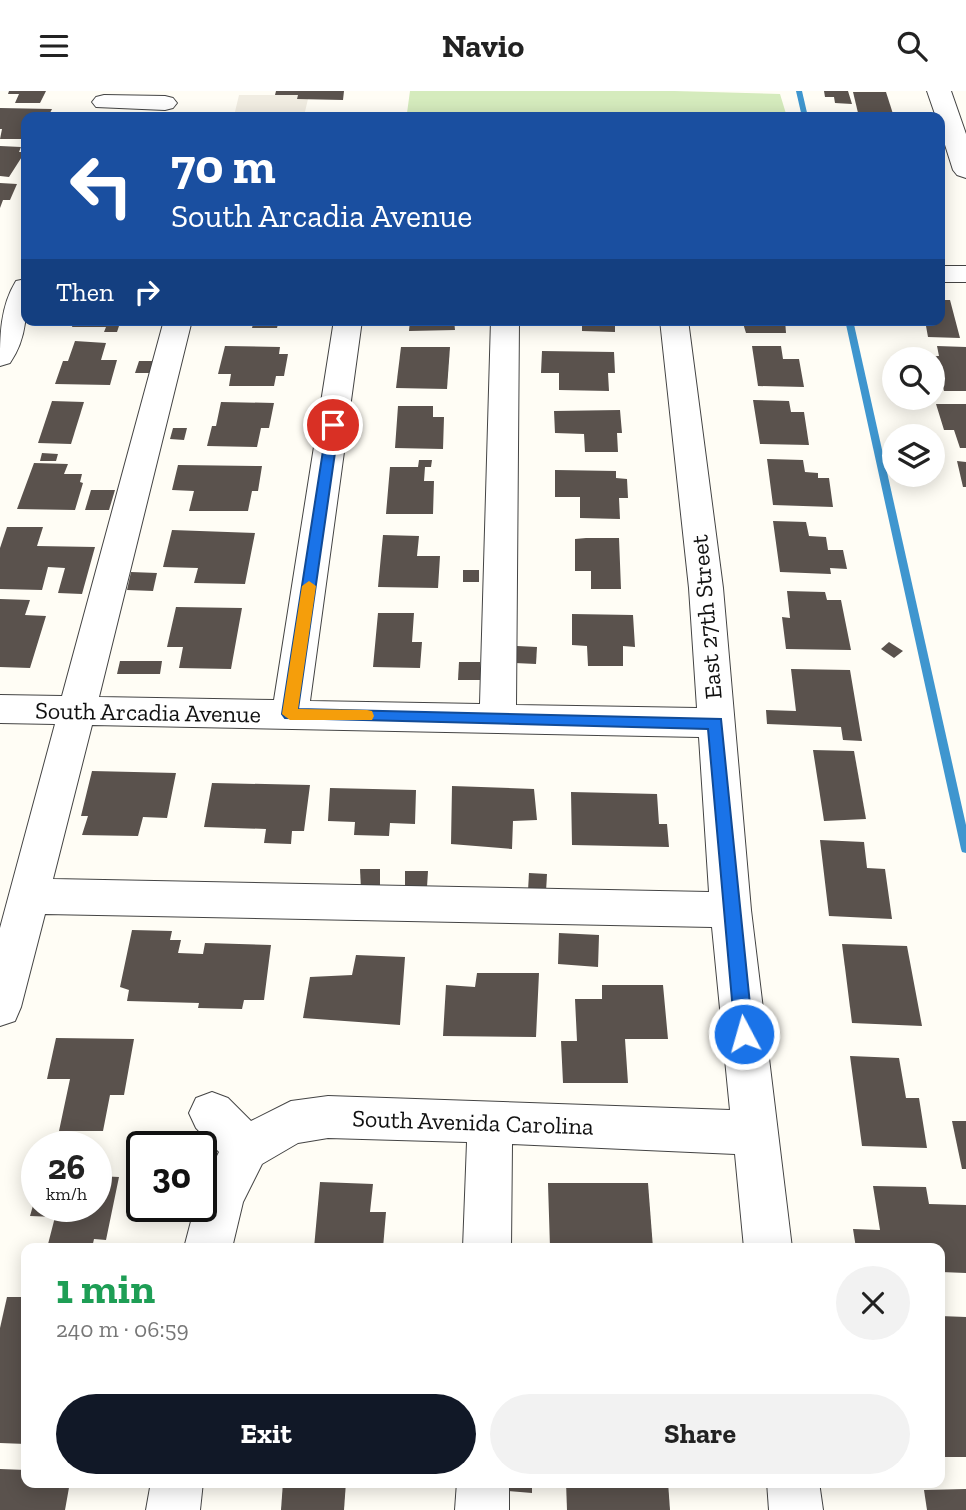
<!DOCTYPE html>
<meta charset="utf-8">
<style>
body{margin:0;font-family:"Zilla Slab",serif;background:#f2f2f2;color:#222;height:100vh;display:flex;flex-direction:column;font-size:26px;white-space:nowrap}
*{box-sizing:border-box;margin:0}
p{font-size:23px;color:#767676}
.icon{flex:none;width:38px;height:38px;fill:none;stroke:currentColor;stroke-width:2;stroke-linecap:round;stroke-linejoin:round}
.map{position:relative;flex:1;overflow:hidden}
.drawer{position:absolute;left:21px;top:1152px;width:924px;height:245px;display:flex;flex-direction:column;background:#fff;border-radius:14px;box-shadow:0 4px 18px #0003}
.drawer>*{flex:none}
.banner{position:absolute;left:21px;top:21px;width:924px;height:214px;border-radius:14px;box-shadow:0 4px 18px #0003;background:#1a4fa0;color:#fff;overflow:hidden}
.fabs{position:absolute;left:882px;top:256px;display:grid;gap:14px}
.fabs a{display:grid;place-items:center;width:63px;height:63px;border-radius:50%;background:#fff;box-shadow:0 4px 18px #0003;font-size:35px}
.speed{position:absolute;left:21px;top:1040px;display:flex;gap:14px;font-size:35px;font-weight:700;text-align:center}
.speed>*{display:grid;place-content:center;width:91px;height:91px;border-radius:50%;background:#fff;box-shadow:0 4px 18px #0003;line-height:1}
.speed small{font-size:18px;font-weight:400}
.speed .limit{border:4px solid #111;border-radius:10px;background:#fff;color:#111}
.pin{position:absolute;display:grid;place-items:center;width:60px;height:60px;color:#fff;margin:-30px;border:4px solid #fff;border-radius:50%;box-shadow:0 2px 7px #0007}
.me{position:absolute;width:77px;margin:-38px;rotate:354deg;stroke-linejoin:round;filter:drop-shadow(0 0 5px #0008)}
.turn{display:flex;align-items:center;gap:24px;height:147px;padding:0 35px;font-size:32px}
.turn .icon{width:91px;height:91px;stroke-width:2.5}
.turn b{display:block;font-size:49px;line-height:60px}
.then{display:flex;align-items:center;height:66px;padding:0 35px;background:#0003;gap:14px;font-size:26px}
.round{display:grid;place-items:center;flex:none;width:74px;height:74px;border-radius:37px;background:#f2f2f2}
.summary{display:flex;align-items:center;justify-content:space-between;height:119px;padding:0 35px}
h1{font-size:42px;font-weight:700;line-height:52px;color:#1e9e55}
.cta{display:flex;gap:14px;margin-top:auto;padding:14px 35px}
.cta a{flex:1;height:80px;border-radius:42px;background:#111827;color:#fff;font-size:28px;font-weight:700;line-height:80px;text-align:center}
.cta a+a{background:#f2f2f2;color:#222}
header{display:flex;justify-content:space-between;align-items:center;height:91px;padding:0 35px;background:#fff;font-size:32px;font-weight:700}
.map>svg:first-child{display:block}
.green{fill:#d5ebbd}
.plaza{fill:#f1ede2}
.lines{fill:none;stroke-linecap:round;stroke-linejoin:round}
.stream{fill:#3f96cf;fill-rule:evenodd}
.building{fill:#5a524d}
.minor-casing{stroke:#444;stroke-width:2}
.minor{fill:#fff;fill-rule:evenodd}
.route{fill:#1a73e8;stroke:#114b97;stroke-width:2}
.slow{fill:#f59e0b}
.labels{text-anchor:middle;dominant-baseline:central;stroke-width:7;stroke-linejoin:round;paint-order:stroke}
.street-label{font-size:24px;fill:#111;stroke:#fff}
</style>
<header><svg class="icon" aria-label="menu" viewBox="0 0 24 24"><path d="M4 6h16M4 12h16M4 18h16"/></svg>Navio<svg class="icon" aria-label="search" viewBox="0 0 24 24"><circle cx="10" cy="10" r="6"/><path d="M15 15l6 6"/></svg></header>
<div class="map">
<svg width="966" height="1419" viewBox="0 0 966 1419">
<rect width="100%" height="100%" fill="#fffdf5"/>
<!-- green -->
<path class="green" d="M410,0h264l106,3 7,23h-339v-3l-41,-1z"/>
<!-- plaza -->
<path class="plaza" d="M239,4h59l-1,4h11l-4,17h-70z"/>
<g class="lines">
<!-- stream -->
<g class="stream">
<path d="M796,0h6l6,26h-6z"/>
<path d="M845,229h8l113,505v28l-4,-1 -1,-3z"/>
</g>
</g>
<!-- building -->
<g class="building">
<path d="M9,0h37l-6,12h-25l4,-9h-11z"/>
<path d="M276,0h68l-1,9 -46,-1 1,-4h-23z"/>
<path d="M824,0h24l4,13 -17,-1 -1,-6h-9z"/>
<path d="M853,1h33l8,25h-35z"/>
<path d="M0,17l52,1 -4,8h-22v22h-26l2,-10h-2z"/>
<path d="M0,55l21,1 -2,5h6l-16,25 -9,-1z"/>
<path d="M0,92l17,1 -7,16h-7l-3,8z"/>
<path d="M940,209h10l10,38 -32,-1 -2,-11h-13l-1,-6h28z"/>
<path d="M74,229h47l-4,12h-13l2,-5h-34z"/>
<path d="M254,229h25l-2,8h-25z"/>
<path d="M410,229h44l1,10 -46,1z"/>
<path d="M573,229h42v12l-33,-1v-5h-9z"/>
<path d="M742,229h43l1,13h-40z"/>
<path d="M75,250l31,2 -5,17h16l-7,25 -55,-1 8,-23h5z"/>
<path d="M225,255l55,1 -1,7h9l-4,22h-8l-2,10h-45l2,-12h-13z"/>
<path d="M752,255h29l2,13h16l5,28 -46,-1z"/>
<path d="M937,255l29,1v44h-22l-3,-12h-8v-20h-9l-1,-3h16z"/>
<path d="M401,256h49l-3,42 -51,-1z"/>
<path d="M542,260l72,1 1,21h-7l1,18 -50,-1v-17h-18z"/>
<path d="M139,270h16l-3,12h-17z"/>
<path d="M753,309l36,1 2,11h13l5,33 -49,-1z"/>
<path d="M52,310l32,1 -13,42 -33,-1z"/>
<path d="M221,311l53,1 -5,25h-8l-4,19 -50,-1 5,-20h4z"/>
<path d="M936,313h30v44h-6l-6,-18h-10z"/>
<path d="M398,315h35v11h11l-1,32 -48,-1z"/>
<path d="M620,319l2,23h-5l1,19h-33l-1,-18 -29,-1 -1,-22z"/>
<path d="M173,337h14l-3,12 -14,-1z"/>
<path d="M42,362l16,1 -2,7h-16z"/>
<path d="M767,368l36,1 2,12 13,1v5h11l4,29 -60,-2z"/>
<path d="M419,369h13l-1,7h-6l-1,14h10l-1,33h-47l4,-47h28z"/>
<path d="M957,370l9,1v25h-3z"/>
<path d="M34,372l34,1 -4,10h18l-2,8 3,1 -8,27 -58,-1z"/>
<path d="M178,374l84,1 -4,25h-6l-4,20h-59l5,-20 -22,-1z"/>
<path d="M555,379l61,1v7l11,1 1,19h-9l1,21 -40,-1v-21h-25z"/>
<path d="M91,399h24l-6,20h-24z"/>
<path d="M773,430l33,1 3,14 17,1 2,13h15l4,19 -17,-1 1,6 -51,-2z"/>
<path d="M7,436h36l-6,19 58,1 -13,47 -24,-1 7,-25 -17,-1 -6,23 -42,-1v-41z"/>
<path d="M172,439l83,3 -10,51 -51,-1 4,-15 -35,-1z"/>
<path d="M383,444l36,1 -2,20h23l-2,32 -60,-1z"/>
<path d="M586,447h33l2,51h-30v-18h-16v-32z"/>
<rect x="463" y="479" width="16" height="12"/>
<path d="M131,481l26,1 -4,18 -26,-1z"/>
<path d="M787,500l38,1 2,8h14l10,50 -65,-1 -4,-32 8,1z"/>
<path d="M0,508l30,1 -5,15 21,1 -16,52 -30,-1z"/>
<path d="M176,516l66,1 -11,61 -52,-1 4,-21h-16z"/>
<path d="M378,522h36l-2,29h10l-2,26 -47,-1z"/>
<path d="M572,523l61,1 2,32 -12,-1v20h-35l-1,-20 -15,-1z"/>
<path d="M889,551l14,9 -9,7 -13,-9z"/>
<path d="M517,555l20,1 -1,17 -21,-1z"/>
<path d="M120,570h42l-2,13h-43z"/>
<path d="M459,571h21v18h-22z"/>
<path d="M791,578l59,1 12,71 -19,-1 -2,-13 -74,-3 -1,-14 30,1z"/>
<path d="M813,659l41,1 12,68 -42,2z"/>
<path d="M92,680l84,2 -9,45 -24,-1 -5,19 -56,-1 6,-19h-7z"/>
<path d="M212,692l98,2 -6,46h-12l-1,13 -27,-1 2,-14 -62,-2z"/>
<path d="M452,695l82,3 3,31 -24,1 -1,28 -61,-5z"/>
<path d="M330,697l86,2 -1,34 -25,-1 -1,13 -35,-1 1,-13 -27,-1z"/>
<path d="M571,701l86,2 2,30h8l2,23 -97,-2z"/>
<path d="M820,749l44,2 3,26 18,1 7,50 -63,-3z"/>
<path d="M360,778h20v19l-19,1z"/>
<path d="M405,780h23l-1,16h-22z"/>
<path d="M529,782l18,1 -1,18 -18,-1z"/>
<path d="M132,839l40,1 -2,9h11l-3,13 25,1 2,-11 66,2 -7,55h-20l-2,9 -44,-1 1,-5 -72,-2 2,-11 -9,-3z"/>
<path d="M559,842l40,2 -1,32 -40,-3z"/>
<path d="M842,853l65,2 15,80 -70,-3z"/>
<path d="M356,864l49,2 -5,68 -97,-7 7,-41 42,-2z"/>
<path d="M477,882h62l-3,64 -93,-1 3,-51 29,2z"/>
<path d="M602,894h61l5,54h-43l3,44h-65l-2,-42h16l-2,-42h27z"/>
<path d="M56,947l78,1 -10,56h-14l-7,36h-44l11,-52h-23z"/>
<path d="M850,965l49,2 7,40h13l8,50 -65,-2z"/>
<path d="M952,1030h14v48h-4z"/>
<path d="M96,1085l23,1 -13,63 -12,-1 -2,9h-45l8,-31 -25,-1 6,-21 1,11h59z"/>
<path d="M320,1091l53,2 -3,28h16l-3,36h-69z"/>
<path d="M548,1092h100l5,65h-103z"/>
<path d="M873,1095l53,1 3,17 37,1v68l-25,-1 4,18h-5v-42h-84l-3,-19 27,1z"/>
<path d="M7,1206h19v147l-26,-1v-115z"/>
<path d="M940,1225l26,1v140h-26z"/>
<path d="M0,1378l26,1v12h44l-5,28h-65z"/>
<path d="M283,1391h63l-2,28h-63z"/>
<path d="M499,1391h33v11l-34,-3z"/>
<path d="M566,1391h102l2,28h-103z"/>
<path d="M966,1398v21h-39l-3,-20z"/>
</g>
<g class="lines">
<defs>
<g id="minor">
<path d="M927,0h24l15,43v44l-9,-3 -4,-5 -13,-41v-12h-4z"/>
<path d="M104,4l61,1 8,2 4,5 -4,5 -8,2 -69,-3 -4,-5 4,-5z"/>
<rect x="940" y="175" width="26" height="16"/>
<path d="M26,188c1,30 2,58 -16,84l-10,3c0,-30 0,-59 16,-85z"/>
<path d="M164,229h28l-93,377 175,3 60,-380h28l-52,381 170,3 11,-384h28l-3,385 181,3 -8,-120 -29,-268h28l35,268 28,322 41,338h-48l-9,-94 -223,-10 -1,104h-48l4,-106 -139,-4 -30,5 -36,21 -19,38 -11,46h-48l11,-42h6v-18l18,-36 -23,-24 -7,-15 7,-15 16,-6 16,6 23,23 40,-20 37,-5 402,14 -18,-183 -667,-13 -24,93 -6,14 -15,5v-98l55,-204 -55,-1v-28l62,1zM92,634l607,12 10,155 -656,-13z"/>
<path d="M151,1391h52l-3,28h-54z"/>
<path d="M457,1391h52v28h-54z"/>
<path d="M767,1391h52l4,28h-54z"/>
</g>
</defs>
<!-- minor casing -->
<use href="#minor" class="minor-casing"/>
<!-- minor -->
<use href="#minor" class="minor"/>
</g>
<!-- route -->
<path class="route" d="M333,330l6,4 -41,284 423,10 32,315 -2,6 -7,2 -6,-2 -3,-6 -27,-305 -423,-11 -3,-4 45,-289z"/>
<!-- slow -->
<path class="slow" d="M309,490l7,5 -18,123 69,1 5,1 2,5 -2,4h-82l-8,-6 20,-128z"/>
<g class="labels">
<!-- street labels -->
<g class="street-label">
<text transform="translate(706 526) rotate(-95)">East 27th Street</text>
<text transform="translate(148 621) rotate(1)">South Arcadia Avenue</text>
<text transform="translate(473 1031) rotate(2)">South Avenida Carolina</text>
</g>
</g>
</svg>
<div class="fabs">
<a><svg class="icon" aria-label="search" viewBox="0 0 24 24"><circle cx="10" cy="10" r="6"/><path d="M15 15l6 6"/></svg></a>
<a><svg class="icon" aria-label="layers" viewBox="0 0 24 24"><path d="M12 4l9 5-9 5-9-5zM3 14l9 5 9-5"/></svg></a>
</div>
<div class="speed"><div>26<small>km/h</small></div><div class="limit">30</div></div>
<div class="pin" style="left:333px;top:334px;background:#d93025"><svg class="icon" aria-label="arrive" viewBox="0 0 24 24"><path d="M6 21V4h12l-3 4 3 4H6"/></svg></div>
<svg class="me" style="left:744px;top:943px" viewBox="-20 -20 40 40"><circle r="17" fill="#1a73e8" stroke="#fff" stroke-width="3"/><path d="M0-11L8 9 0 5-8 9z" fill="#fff"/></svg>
<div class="banner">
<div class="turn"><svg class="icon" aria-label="left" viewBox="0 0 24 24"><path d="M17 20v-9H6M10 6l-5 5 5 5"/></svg><div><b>70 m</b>South Arcadia Avenue</div></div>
<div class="then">Then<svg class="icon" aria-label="right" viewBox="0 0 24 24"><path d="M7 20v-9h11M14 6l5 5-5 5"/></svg></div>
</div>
<section class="drawer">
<div class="summary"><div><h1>1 min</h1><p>240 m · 06:59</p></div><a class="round"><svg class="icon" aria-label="close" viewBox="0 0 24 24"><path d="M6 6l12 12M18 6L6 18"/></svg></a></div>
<div class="cta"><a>Exit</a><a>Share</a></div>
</section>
</div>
